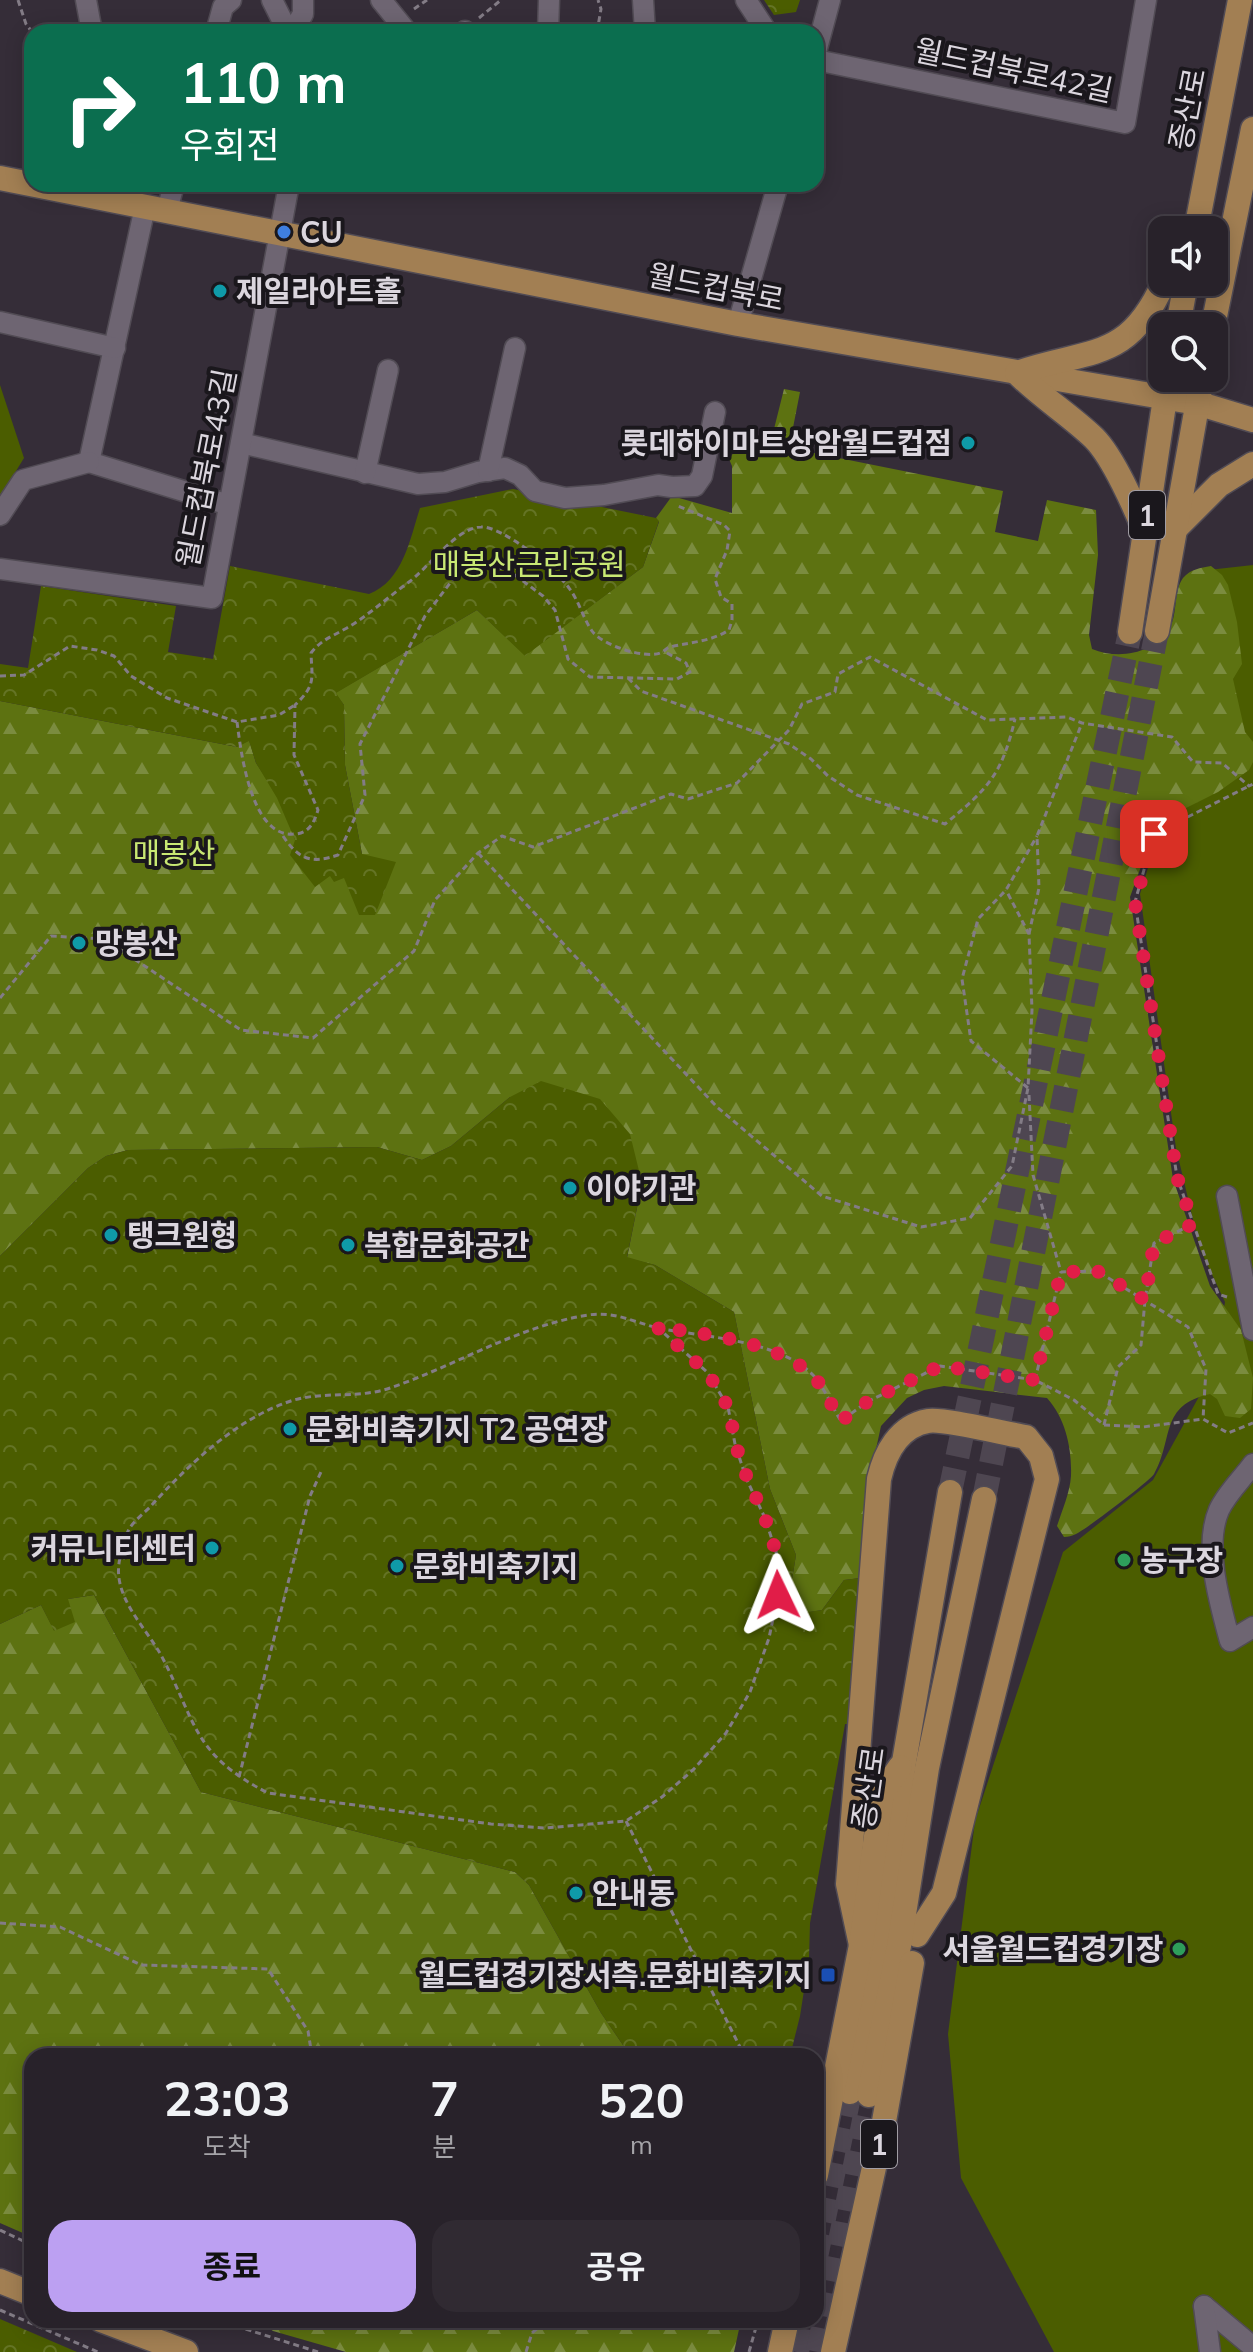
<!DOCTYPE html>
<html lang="ko">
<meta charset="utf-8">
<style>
body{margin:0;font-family:Mulish,"Noto Sans KR",sans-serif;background:#302a32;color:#f1f3f6;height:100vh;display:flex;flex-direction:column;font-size:30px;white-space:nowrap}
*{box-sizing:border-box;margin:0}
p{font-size:26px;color:#a5a4a8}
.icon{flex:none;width:44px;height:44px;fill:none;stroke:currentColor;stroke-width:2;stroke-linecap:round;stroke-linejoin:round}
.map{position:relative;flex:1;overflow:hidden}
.panel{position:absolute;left:24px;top:2048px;width:800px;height:280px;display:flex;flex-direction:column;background:#28222a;border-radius:24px;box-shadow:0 4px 20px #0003,0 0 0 2px #443f47}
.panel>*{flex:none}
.banner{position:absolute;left:24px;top:24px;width:800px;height:168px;border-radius:24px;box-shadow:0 4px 20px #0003,0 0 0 2px #443f47;background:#0b6e4f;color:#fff;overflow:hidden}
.controls{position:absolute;left:1148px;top:216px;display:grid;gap:16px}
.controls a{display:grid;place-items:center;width:80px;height:80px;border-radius:16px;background:#28222a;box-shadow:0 4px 20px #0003,0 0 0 2px #443f47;font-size:40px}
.pin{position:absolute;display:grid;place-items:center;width:68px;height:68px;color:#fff;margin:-34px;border-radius:16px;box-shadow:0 4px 12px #0006}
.me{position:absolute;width:88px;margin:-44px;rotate:358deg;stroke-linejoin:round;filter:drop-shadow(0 0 6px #0008)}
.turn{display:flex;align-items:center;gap:28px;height:168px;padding:0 24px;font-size:36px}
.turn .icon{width:104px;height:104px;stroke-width:2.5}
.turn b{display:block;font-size:56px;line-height:68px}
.eta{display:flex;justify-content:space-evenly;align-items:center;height:136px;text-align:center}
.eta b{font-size:48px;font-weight:700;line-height:56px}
.cta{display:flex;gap:16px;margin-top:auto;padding:16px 24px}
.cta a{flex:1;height:92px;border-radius:24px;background:#bca0f2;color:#111;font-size:32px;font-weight:700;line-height:92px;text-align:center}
.cta a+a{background:#302a32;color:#f1f3f6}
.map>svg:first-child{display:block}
.grass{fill:#4b5d00}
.forest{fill:url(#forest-firs)}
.park{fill:url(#park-crowns)}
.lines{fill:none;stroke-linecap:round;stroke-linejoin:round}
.major-tunnel{stroke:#4e4651;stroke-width:24;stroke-dasharray:24 12;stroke-linecap:butt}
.minor-casing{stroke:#514b54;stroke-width:23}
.major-casing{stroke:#514b54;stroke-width:27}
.path{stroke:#837c86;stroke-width:3;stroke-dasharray:6 4;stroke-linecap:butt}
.minor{stroke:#6e6572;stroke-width:20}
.major{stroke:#a27f53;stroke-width:24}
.route{stroke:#e11d48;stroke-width:14;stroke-dasharray:0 25.2}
.shop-dot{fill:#3f7fe0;stroke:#1a171c;stroke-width:3}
.culture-dot{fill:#0f9aa8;stroke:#1a171c;stroke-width:3}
.leisure-dot{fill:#2e9e5b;stroke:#1a171c;stroke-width:3}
.transit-dot{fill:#1a4fb4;stroke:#1a171c;stroke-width:3}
.labels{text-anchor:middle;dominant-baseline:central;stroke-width:8;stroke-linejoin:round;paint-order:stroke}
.shield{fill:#1a171c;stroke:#a19da4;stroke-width:2}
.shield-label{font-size:28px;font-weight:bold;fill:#dbd6de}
.street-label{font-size:30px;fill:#dbd6de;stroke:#1a171c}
.poi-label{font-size:30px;font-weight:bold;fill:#dbd6de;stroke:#1a171c;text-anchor:start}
.park-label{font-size:30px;fill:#c9e873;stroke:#1a171c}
</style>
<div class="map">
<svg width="1253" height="2352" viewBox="0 0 1253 2352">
<defs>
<pattern id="forest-firs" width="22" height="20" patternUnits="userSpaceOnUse" patternTransform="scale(2)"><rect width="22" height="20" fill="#5d7211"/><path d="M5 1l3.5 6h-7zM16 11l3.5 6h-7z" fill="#7b8c3f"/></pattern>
<pattern id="park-crowns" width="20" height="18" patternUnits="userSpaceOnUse" patternTransform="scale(2)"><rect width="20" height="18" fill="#4b5d00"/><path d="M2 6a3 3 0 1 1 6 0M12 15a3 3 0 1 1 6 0" fill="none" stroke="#647425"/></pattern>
</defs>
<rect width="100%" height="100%" fill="#352d38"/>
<!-- grass -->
<g class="grass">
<path d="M0,385l24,73 -24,39z"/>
<path d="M1253,565v1787h-199l-93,-174 -13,-144 27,-213 88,-269 90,-72 59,-107 13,-71 -25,-53 -24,-101 -36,-254 31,-101 19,-221z"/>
</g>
<!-- forest -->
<g class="forest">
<path d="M784,389l16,3 -11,56 214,43 -8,41 43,9 9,-41 49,10 2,45 -9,80 3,14c27,11 62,5 78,-22 8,-14 3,-35 13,-49 8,-9 17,-10 28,-12l11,9 6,10 9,37 5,42 -9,15 12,53 8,10v20l-4,8 -31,22 -42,21 -25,26 -21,58 43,282 37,107 31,44 12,48 -2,31 -11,9 -15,-2 -8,-17 -7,-5c-51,11 -36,45 -56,80 -3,6 -69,56 -78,60 -4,2 -8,3 -12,3l-7,-11c5,-15 13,-34 14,-50 1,-27 -5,-57 -24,-78l-103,-12 -20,4 -17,8 -26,28 -5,23v22l-8,106 -24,3 -22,30 -36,6 10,-61 -26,-66 -36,-177 -79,-47 -28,-7 15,-75 -132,-86 -59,49 -29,14 -45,-13 -249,3 -22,6 -18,12 -88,88v-555l237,46 12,-7 7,23 74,112 14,2 18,-23 -17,-89 -1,-60 -9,-12 142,-83 48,45 118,-88 16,-45 -3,-4 16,-22 60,17v-47l-3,-7 11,-15 29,5z"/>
<path d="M94,1595l107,197 314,80 14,13 72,128 26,38 7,5h-602v181l-32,-14v-599l41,-19 13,25 14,-31z"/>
<path d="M257,2320h484l-7,32h-388l-73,-21z"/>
</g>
<!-- park -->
<g class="park">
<path d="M764,0h36l-4,12 -22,3z"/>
<path d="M513,489l143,29 3,3 -16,46 -118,89 -48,-46 -141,83 8,12 1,60 17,89 34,8 -21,53h-16l-15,-37 -10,4 -4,-6 -15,11 -25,-32 5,-15 -18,-42 -21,-35 -7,-22 -12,6 -237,-46v-37l28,4 13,-82 135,20 -8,46 45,7 17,-93 139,28c34,-13 41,-55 51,-86z"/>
<path d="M541,1081l59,18 30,35 12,49 -15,74 28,8 79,47 36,177 26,66 -10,60 36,-5 22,-30 24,-3 -12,147h-11l-35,199 -1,35 -9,58 -10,40h-156l-7,-5 -26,-38 -72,-128 -14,-13 -314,-80 -107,-197 -26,4 7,23 -21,9 -13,-26 -41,19v-368l88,-88 18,-12 22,-6 249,-3 45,13 29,-14 59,-49z"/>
<path d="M0,2319l77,33h-77z"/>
</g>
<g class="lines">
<!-- major-tunnel -->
<g class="major-tunnel">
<path d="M950,1492l180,-860"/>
<path d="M984,1499l173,-868"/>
<path d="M816,2257l34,-165"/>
<path d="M797,2352l6,-32"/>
<path d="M818,2352l51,-257"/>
</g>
<defs>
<g id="minor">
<path d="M86,0l6,32"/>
<path d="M272,0l16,32"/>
<path d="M381,0l26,32"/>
<path d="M643,0l2,32"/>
<path d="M746,0l21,32"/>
<path d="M465,31l1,1"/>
<path d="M216,32l7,-25 8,-7"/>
<path d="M292,32l11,-18v-14"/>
<path d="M548,32l1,-32"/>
<path d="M816,52l14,-52"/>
<path d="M816,60l309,63 21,-123"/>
<path d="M145,207l-56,255 140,43"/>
<path d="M167,211l7,-27"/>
<path d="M0,322l115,26"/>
<path d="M738,324l40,-140"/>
<path d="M241,443l177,41 27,-2 33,-10 27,-4 15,7 15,16 30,7 39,-3 54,-10 14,2 23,-1 7,-10 13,-64"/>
<path d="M488,471l27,-123"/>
<path d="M365,473l23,-103"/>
<path d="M0,515l23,-35 66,-18"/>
<path d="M0,569l212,29 77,-414"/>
<path d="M1227,1196l26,134"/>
<path d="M1253,1464c-11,15 -26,29 -34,46 -16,37 1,94 11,131l23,-14"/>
<path d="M1204,2306l49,41"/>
<path d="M1204,2306l6,46"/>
</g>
<g id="major">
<path d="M0,178l738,146 459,79 56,17"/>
<path d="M1196,230l44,-230"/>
<path d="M1178,326l8,-44"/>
<path d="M1213,326l40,-197"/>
<path d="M1174,530l45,-45 34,-21"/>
<path d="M1145,532c-10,-25 -32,-75 -51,-94 -24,-23 -53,-41 -77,-65 72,-25 111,-10 147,-91"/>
<path d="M1157,631l45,-253"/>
<path d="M1130,632l38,-254"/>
<path d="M861,1945l-13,-61 31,-405c6,-26 20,-53 49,-58 14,-3 79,13 98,16l15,19 6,23 -103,414 -27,42"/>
<path d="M850,2092l29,-145 25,-185 46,-270"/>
<path d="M869,2095l30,-149 28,-178 57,-269"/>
<path d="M816,2175l45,-230 21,-152 18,-26"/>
<path d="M0,2281l32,13"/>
<path d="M101,2320l85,32"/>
<path d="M780,2352l7,-32"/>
<path d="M833,2352l50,-225 29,-164"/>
</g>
</defs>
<!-- minor casing -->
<use href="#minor" class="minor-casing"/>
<!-- major casing -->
<use href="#major" class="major-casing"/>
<!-- path -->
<g class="path">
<path d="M18,0l8,24 6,8"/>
<path d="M414,9l13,-9"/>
<path d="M479,18l22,-18"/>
<path d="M597,32l4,-23 -3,-9"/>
<path d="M0,676l24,-1 46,-29 27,4 17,6 17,20 36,22 70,24 42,-7 16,-10"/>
<path d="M628,678l13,13 148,53 22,15 17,17 29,19 88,29c44,-36 57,-50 70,-105"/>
<path d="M237,722c4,30 14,117 58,112 14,-1 19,-11 23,-24l-24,-55 1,-50c21,-20 17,-26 16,-52 10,-13 20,-16 34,-24 23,-13 43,-32 64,-47 19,-14 48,-55 72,-55 22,-1 75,43 88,61 10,13 14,30 23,43 10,14 52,28 68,22 4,-1 6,-5 10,-6 21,-5 40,-5 59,-17l3,-10v-16l-11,-7 -6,-18 12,-29 3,-19 -6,-6 -46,-19"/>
<path d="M283,836c16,24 29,28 55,19l27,-60 -5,-51 65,-128 32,-42 25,-10 14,2 19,9 28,21 12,14 13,49 22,18 87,2 13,-7 -4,-9 -23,-12"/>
<path d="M478,853l239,254 105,89 99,31 49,-9 42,-52 16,-78 4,-78 -3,-76 -23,-44"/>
<path d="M1029,934l10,-46 -2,-52 45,-113"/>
<path d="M0,998l51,-62 53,3 137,91 72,8 101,-87 21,-51 43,-47 24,-17 31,11 138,-53 17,5 49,-16 52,-53 13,-26 33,-12 3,-18 32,-17 117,63 80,-3 15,6 90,14 21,25 29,1 27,23 4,-2"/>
<path d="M1028,1088l-57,-47 -9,-62 16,-60 28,-29 31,-54"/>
<path d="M1029,1095l4,80 28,97 36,-1 91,56 18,42 -3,50"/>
<path d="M1227,1297l-9,-3 -41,-117 -42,-275 19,-68 95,-48"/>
<path d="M657,1327l51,46 20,34 7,37 11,34 19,40 12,37 1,40 -9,43 -19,54 -24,41 -32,36 -32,28 -36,24 -81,7 -54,-4 -223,-31c-76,-39 -71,-70 -107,-138 -17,-30 -50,-60 -41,-97 2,-9 5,-21 9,-29 5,-8 14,-15 21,-22 38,-42 88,-90 144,-107 32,-9 64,-1 96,-12 65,-22 128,-62 198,-73 27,-4 45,7 70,13 45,9 121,12 155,47 11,12 19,32 28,46l26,-19 73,-36 95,14 39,20 30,25 39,2 60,-8 25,14 25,-10"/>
<path d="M1035,1380l26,-108"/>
<path d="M1104,1425l14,-58 23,-22 4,-45 9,-57 39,-19"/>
<path d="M239,1777l71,-281 11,-24"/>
<path d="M626,1821l114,226 13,9"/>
<path d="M0,1923l60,4 81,38 127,4 40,62 4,25"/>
<path d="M0,2230l32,15"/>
<path d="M0,2310l98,42"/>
<path d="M217,2320l101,32"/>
<path d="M526,2352l6,-19 15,-13"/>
<path d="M749,2352l9,-32"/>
</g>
<!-- minor -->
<use href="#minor" class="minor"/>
<!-- major -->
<use href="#major" class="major"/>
</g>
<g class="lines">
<!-- route -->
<path class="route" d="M778,1595l-1,-40 -12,-37 -25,-57 -12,-54 -20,-34 -51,-46c47,7 117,14 154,47 12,11 21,33 30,47l26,-19 73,-36 95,14 26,-108 36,-1 48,29 9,-57 39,-19 -16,-47 -42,-275 19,-68"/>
</g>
<!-- markers -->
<circle class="shop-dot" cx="284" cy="232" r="8"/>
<g class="culture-dot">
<circle cx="220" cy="291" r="8"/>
<circle cx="968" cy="443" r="8"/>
<circle cx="79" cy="943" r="8"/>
<circle cx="570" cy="1188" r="8"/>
<circle cx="111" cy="1235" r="8"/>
<circle cx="348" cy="1245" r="8"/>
<circle cx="290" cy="1429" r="8"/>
<circle cx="212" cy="1548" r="8"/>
<circle cx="397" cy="1566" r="8"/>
<circle cx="576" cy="1893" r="8"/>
</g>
<g class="leisure-dot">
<circle cx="1124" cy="1560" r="8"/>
<circle cx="1179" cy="1949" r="8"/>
</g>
<rect class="transit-dot" x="820" y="1967" width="16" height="16" rx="4"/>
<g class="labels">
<!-- shield labels -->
<g class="shield">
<rect x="1129" y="491" width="36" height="48" rx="6"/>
<rect x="861" y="2120" width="36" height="48" rx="6"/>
</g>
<g class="shield-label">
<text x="1147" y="515">1</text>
<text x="879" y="2144">1</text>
</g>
<!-- street labels -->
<g class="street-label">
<text transform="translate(1014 70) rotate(12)">월드컵북로42길</text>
<text transform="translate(1187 109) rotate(-79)">증산로</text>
<text transform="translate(716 287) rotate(11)">월드컵북로</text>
<text transform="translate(206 468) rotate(-79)">월드컵북로43길</text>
<text transform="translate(868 1788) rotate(-82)">증산로</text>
</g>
<!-- poi labels -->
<g class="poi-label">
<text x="300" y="232">CU</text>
<text x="236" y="291">제일라아트홀</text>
<text x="952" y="443" text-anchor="end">롯데하이마트상암월드컵점</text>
<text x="95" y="943">망봉산</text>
<text x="586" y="1188">이야기관</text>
<text x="127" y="1235">탱크원형</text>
<text x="364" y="1245">복합문화공간</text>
<text x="306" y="1429">문화비축기지 T2 공연장</text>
<text x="196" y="1548" text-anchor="end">커뮤니티센터</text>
<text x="1140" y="1560">농구장</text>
<text x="413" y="1566">문화비축기지</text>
<text x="592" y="1893">안내동</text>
<text x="1163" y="1949" text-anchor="end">서울월드컵경기장</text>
<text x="812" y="1975" text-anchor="end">월드컵경기장서측.문화비축기지</text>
</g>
<!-- park labels -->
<g class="park-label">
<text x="529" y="564">매봉산근린공원</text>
<text x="174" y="853">매봉산</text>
</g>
</g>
</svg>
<div class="controls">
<a><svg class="icon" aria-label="sound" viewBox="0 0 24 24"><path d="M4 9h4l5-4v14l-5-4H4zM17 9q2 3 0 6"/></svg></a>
<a><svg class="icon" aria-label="search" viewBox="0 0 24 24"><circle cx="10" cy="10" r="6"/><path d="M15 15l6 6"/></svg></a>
</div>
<div class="pin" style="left:1154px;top:834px;background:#d93025"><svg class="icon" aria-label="arrive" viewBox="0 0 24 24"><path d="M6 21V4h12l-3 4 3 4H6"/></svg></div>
<svg class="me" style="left:778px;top:1595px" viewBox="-20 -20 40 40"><path d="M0-17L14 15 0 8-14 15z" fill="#e11d48" stroke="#fff" stroke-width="4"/></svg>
<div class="banner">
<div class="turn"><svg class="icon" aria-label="right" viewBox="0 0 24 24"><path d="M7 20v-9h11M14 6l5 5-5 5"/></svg><div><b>110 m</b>우회전</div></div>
</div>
<section class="panel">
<div class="eta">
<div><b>23:03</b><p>도착</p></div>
<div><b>7</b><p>분</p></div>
<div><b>520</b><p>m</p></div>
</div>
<div class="cta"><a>종료</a><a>공유</a></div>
</section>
</div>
